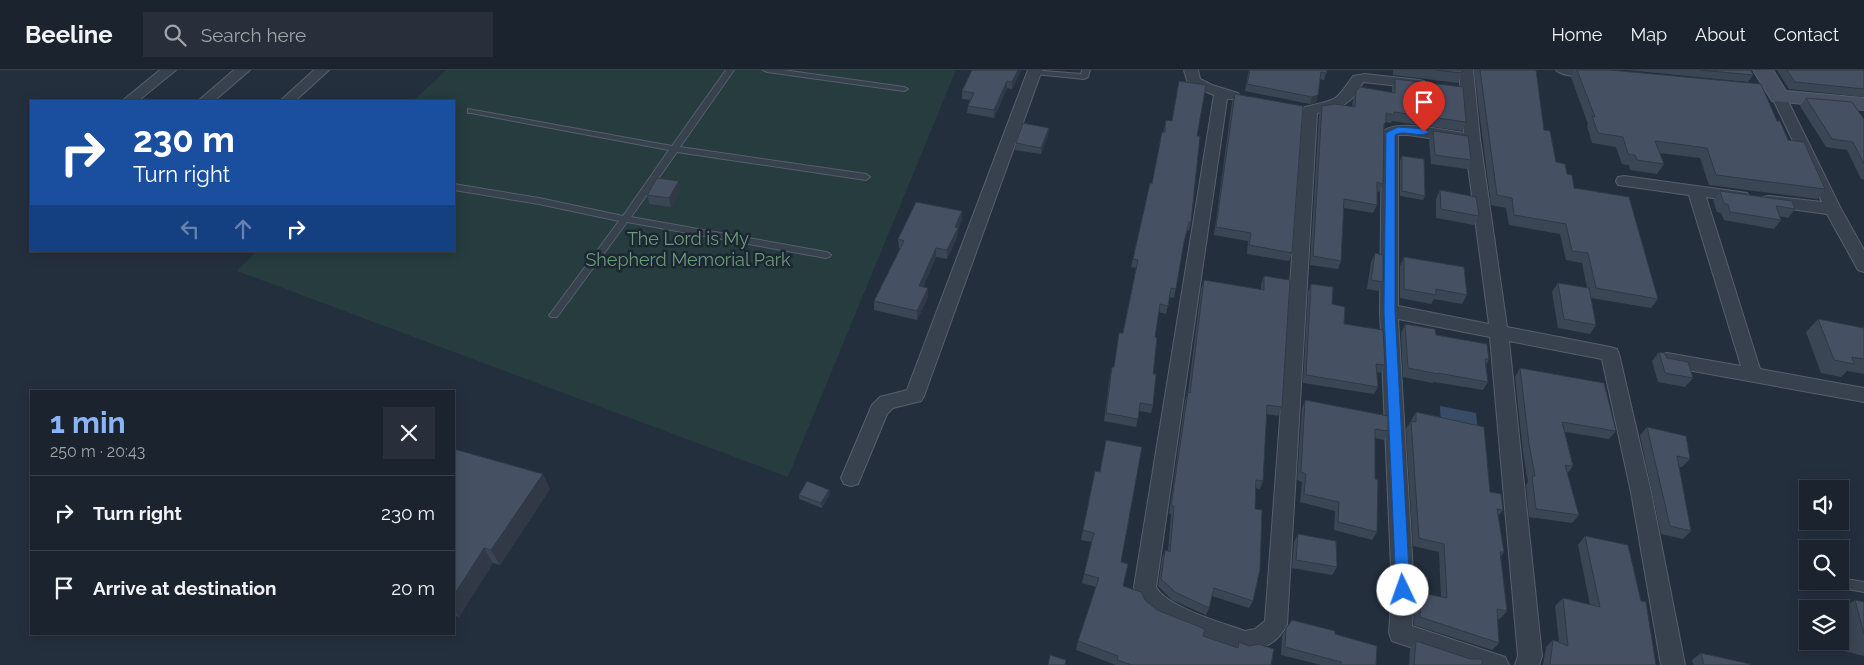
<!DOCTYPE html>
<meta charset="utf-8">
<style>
body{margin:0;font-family:Raleway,sans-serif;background:#282f3a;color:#f1f3f6;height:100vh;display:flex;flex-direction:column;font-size:19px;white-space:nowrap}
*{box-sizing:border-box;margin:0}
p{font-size:16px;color:#a0a4aa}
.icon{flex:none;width:28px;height:28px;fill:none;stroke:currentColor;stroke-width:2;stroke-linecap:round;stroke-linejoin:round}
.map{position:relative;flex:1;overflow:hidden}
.side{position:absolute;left:30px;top:320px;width:425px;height:245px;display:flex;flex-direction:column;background:#1b232e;border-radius:0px;box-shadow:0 2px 12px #0003,0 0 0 1px #39404a}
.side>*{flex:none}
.top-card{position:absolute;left:30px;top:30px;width:425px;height:152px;border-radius:0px;box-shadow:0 2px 12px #0003,0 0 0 1px #39404a;background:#1a4fa0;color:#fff;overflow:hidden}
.controls{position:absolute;left:1799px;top:410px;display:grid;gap:10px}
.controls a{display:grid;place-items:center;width:50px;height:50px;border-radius:0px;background:#1b232e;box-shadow:0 2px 12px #0003,0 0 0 1px #39404a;font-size:25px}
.pin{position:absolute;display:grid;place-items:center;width:42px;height:42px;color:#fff;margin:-51px -21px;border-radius:50% 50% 50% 0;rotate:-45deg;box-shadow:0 0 5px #0007}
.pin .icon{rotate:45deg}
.me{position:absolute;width:55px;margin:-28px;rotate:357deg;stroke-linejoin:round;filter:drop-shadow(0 0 4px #0008)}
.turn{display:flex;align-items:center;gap:18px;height:105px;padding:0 20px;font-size:22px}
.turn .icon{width:65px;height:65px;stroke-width:2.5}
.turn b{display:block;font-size:35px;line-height:42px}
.lanes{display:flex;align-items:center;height:48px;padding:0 20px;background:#0003;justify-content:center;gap:25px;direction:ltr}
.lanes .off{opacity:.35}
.round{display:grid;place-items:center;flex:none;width:52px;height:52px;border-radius:0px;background:#282f3a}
.summary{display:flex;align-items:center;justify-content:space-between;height:85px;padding:0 20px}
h1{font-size:30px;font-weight:700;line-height:38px;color:#8ab4f8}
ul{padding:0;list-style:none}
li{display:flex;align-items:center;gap:15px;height:75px;padding:0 20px;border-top:1px solid #39404a}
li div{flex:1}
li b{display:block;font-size:19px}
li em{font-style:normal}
header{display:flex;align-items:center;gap:30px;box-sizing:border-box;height:70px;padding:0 25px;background:#1b232e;border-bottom:1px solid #39404a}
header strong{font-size:24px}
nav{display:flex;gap:28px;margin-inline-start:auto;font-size:18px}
.search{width:350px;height:45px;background:#282f3a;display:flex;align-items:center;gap:12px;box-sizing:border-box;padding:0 18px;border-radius:0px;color:#a0a4aa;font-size:19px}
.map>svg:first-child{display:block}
.green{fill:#263c3f}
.water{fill:#394c67}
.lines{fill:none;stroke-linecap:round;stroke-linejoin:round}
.lane-casing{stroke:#565f6c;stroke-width:2}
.street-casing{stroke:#565f6c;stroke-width:2}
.secondary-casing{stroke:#565f6c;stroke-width:2}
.lane{fill:#38414e;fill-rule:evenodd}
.street{fill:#38414e;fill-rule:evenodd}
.secondary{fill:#465061;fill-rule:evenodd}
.wall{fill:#3b4654}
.shaded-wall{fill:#303945}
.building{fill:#455162;stroke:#303945}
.route{fill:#1a73e8;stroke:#114b97}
.labels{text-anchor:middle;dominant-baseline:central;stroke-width:5;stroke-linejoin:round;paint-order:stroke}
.park-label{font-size:18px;fill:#6b9a76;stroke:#1d2633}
</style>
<header>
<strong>Beeline</strong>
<div class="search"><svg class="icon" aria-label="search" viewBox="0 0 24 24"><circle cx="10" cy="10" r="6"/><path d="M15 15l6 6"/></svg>Search here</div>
<nav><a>Home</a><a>Map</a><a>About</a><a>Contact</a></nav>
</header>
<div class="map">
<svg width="1864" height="595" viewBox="0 0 1864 595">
<rect width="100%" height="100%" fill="#242f3e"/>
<!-- green -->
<path class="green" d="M446,0h510l-168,407 -551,-206 20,-20h197v-150h-41z"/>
<!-- water -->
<path class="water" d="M1440,336l36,7 2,19 -37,-7z"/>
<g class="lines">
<defs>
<g id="lane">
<path d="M726,0h8l-54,77 186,27 4,3 -4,3 -189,-28 -46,65 195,35 3,1 2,2 -2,2 -3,1 -199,-36 -70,95h-6l-2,-2 2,-2 68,-92 -80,-17 -85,-14v-6l85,14 84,18 46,-66 -198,-37h-3v-4l204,37z"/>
<path d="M763,0h20l121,17 4,2 -4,2 -137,-19z"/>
<path d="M1032,0l49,4 1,-4h8l-2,7 -4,2 -49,-5 -4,-2z"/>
<path d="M1840,508l24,4v10l-33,-6 -2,-5h11z"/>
</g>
<g id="street">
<path d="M160,0h16l-38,31h-16z"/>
<path d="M234,0h16l-36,31h-16z"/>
<path d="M314,0h15l-34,31h-15z"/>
<path d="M1028,0h14l-118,326 -3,5 -28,7 -6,6 -29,70 -7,2 -7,-2 -3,-6 31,-73 8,-8 27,-7z"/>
<path d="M1184,0h14l2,9 12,6 26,8 2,3 -2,3h-11l-71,488c10,20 67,36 89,44l10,-2 10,-8 38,-511 2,-3c31,-8 29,-3 48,-31l12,-2 54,6 5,1 2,3 -2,3 -5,1 -56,-6c-10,21 -24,28 -46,31l-30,511c-8,18 -23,25 -42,29l-90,-36 -12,-10 -9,-20 80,-492 -26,-11z"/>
<path d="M1459,0h14l7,69 27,188 103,20 7,2 2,5 32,138 34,173h-24l-30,-173 -29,-133 -93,-18 33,315 -3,9h-24l3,-9 -28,-319 -92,-18 16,271 -2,36 93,31 4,8h-45l-72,-24 -3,-8 3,-43 -12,-279 2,-178c11,-15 65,-2 82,0zM1398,65h10l57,8 24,181 -91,-18z"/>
<path d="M1556,0h48l2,3c-5,7 -45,4 -50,-3z"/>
<path d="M1779,23l5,1 2,3 55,112 23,41v22l-6,-2 -31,-56 -58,-8 -6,-1 -2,-4 2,-4 6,-1 53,6 -50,-105 2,-3z"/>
<path d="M1624,106l123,17 2,4 -2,4 -6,1 -35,-5 54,172 104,19v14l-204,-37 -2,-5 2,-5 7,-2 74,13 -52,-171 -71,-10 -2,-4 2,-4z"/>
</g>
<path id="secondary" d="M1753,0h20l13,21 78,7v12l-92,-9z"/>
</defs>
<!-- lane casing -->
<use href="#lane" class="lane-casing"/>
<!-- street casing -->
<use href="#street" class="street-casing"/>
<!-- secondary casing -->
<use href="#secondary" class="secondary-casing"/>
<!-- lane -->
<use href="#lane" class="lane"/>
<!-- street -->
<use href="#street" class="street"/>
<!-- secondary -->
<use href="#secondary" class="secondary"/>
</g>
<!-- wall -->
<g class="wall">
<path d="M972,0h49l-9,19 -5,-1 -13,30 -27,-5 1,-7 2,-6 -8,-1v-8z"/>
<path d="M1249,0h78l-3,10 -4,-1 -4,24 -6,1 -65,-13z"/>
<path d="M1393,0h69v3l-4,10 -65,-8z"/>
<path d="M1474,0h62v1l8,59 12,32 11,12 7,14 84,111 -7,9 -60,-10 5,27 -6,9 -32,-6 -6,-36 6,-9 29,5 -5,-25 -16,-3 -6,-26 -51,-9 -3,-17 -15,-3z"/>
<path d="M1574,0h36l167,51 11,19 37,49 -8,10 -108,-14 -9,-27 -41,-5 5,11 -7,10 -27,-4 -1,-5 -7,-1 -6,-17 -24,-4 -5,-17 1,-2 -17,-47z"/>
<path d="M1627,0h124l2,5 -5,7z"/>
<path d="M1777,0h87v27l-75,-8z"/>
<path d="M1395,9l71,43 -4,9 -70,-10 -1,2 -6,-1 -1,5 -1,57 -4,8h-2v13l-4,8 -29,-5 -3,53 -3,8 -28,-4 9,-150 3,-9 30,1 1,-7 3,-9 36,1v-5z"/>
<path d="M1235,24l57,159 -3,8 -42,-7 1,-13 -34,-6 18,-133z"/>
<path d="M1806,28l58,21v61l-3,-1 -14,-29 -21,-3 -26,-41z"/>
<path d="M1166,50l31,16 -6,86 -2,9 -2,-1 -3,12 -10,56 -4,-1 -4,17 -7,-2 -4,25 -2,68 -2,8 -12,-2 -3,16 -32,-6 6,-46 2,-8h2l5,-34h4l13,-65 -5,-1 19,-84 2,1z"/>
<path d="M1049,58l-1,7 -7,19 -26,-4 1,-7z"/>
<path d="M1433,61l38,29 -4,9 -36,-5 -2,-24z"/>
<path d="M1402,86l23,40 -2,4 -23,-4v-36z"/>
<path d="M681,120l-10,17 -22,-3 -2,-9z"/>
<path d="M1440,120l39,26 -5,9 -38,-7v-19z"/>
<path d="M1720,121l75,18 -7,9 -9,-2 2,4 -7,9 -50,-9 -3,-7 -4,-1 -4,-12z"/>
<path d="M962,141v9l-4,10 -1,7 -10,22 -11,-2 -13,30 5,10 -11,23 -43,-10v-9l26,-52 -1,-1 -1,-9z"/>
<path d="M1375,183l8,29 -5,9 -11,-2 4,-27z"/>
<path d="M1404,187l63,38 -5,9 -28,-5 -3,5 -31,-6v-32z"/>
<path d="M1264,206l18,131 -4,9 -11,-2 -4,67 -3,8 -5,-1 -2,113 -4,7 -37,-12 -3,12 -3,7 -34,-15 -14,-14 4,-28 3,-8 3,1 3,-37h-2l16,-113 3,-9 13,-103 3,-9 57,10v-5z"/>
<path d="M1311,214l21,20 12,20 41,41 -4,8 -5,-1 2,15 -4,7 -71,-11 5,-91z"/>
<path d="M1818,249l46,9v46l-17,-3 -6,6 -20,-4 -15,-41z"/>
<path d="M1405,254l31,11 53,24 -3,6 2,17 -5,8 -49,-8 -1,1 -30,-6 -2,-44z"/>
<path d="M1659,282l34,26 -8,9 -27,-5 -6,-21z"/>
<path d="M1520,298l96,63 -7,8 -44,-7 8,34 -6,8 12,41 -7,8 -43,-6 -3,-32 2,-3 -5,-30 -8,-75z"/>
<path d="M1305,330l83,31 -4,9 -9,-2v41l2,53 -5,8 -38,-10 1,-19 -35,-9 2,-20 -5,-2 5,-72z"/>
<path d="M1416,342l74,80 13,18 -5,6 6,36 -3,4 6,55 -7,8 -3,-1 2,25 -7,7 -78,-25 1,-25 6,-7 20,4 -2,-45 -26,-6 -7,-117z"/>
<path d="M1647,357l43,32 -8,8h-3l12,64 -8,8 -22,-5 -21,-99z"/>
<path d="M454,379l96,40 -50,76 -7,-2 -34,54 -5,-2z"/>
<path d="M1095,401l26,91 2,24 22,14 12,10 46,26 33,12 3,-6 32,23h-155l-40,-15 2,-9 18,-54 -14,-4 10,-41 -11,-2z"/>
<path d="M829,420l1,4 -8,14 -23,-9v-4z"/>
<path d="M1298,464l39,33 -5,8 -40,-7 2,-26z"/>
<path d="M1585,466l71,129h-113l3,-18 7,-7 6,2 -4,-36 8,-8 27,7 -12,-60z"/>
<path d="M1855,530l9,2v54l-20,-5 -4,-18v-22z"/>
<path d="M1286,558l49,6 41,31h-55l-40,-10 1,-19z"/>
<path d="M1416,571l66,24h-73l1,-16z"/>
<path d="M1701,583l49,12h-57l-1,-5z"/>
</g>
<!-- shaded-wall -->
<g class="shaded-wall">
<path d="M1018,0h3l-9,19v-7z"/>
<path d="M1007,11v7l-13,30v-8z"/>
<path d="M1318,25l-2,8 -6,1 2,-7z"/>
<path d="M1049,58l-1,7 -7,19v-6z"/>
<path d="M679,111l2,9 -10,17 -2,-9z"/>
<path d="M962,141v9l-4,10 -1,7 -10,22v-9l8,-23z"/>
<path d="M936,178v9l-17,38v-9z"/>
<path d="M928,218v9l-11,23v-9z"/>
<path d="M543,404l7,15 -50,76 -9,-15z"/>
<path d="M829,420l1,4 -8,14 -1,-5z"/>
<path d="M484,478l9,15 -34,54 -5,-8v-14z"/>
</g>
<!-- building -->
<g class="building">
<path d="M972,0h46l-6,12 -5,-1 -13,29 -26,-4 6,-13 -12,-2z"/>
<path d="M1250,0h77v3l-6,-1 -3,23 -6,2 -65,-13z"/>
<path d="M1435,0h27v3z"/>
<path d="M1480,0h56l8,60 6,1 6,31 9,2 2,10 5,1 2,13 55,9 29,102 -62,-11 -8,-35 -16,-2 -6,-27 -52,-9 -2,-17 -15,-3z"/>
<path d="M1577,0h33l151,14 16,37h3l8,19 16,2 21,47 -109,-14 -9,-27 -52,-7 9,23 -27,-4 -2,-5 -7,-1 -5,-17 -25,-4 -6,-17 3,1z"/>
<path d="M1700,0h51l2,5z"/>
<path d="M1787,0h77v19l-69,-7z"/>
<path d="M1395,9l68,8 3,35 -72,-10v3l-8,-2v9l-2,2 -1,60 -6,-2v23l-33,-6 -3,62 -28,-5 9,-150 13,-2 20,3 1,-16 4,-4 35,6z"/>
<path d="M1179,11l27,4 -9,51h3l-9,86h-2l-5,20 -8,47 -5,-1 -3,18 -8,-2 -5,33 2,1 -4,36h3l-3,31 -13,-2 -2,16 -32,-6 6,-46h2l5,-34h4l15,-73 -5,-1 17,-76 2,1 10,-52h3l1,-12 6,1z"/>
<path d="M1235,24l68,12 -11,147 -43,-8 2,-12 -35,-6z"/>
<path d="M1806,28l46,4 12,17v45l-11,-22 -21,-3z"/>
<path d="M1023,53l26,5 -8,20 -25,-5z"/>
<path d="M1433,61l35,5 3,24 -36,-5z"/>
<path d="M1402,86l22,3 1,37 -23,-5z"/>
<path d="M657,108l22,3 -10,17 -22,-3z"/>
<path d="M1440,120l36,7 3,19 -38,-7z"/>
<path d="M1720,121l72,10 3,8 -19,-3 5,14 -51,-8 -2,-8h-4z"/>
<path d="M916,132l46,9 -7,16 3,1 -11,22 -11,-2 -17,38 9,2 -11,23 -43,-10 30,-60 -6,-2z"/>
<path d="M1375,183l8,2v27l-12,-2z"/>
<path d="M1404,187l60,10 3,28 -31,-6v6l-32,-6z"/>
<path d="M1264,206l26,4 -8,127 -15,-2 -4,76 -7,-1 -1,29 7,1 -2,59 -7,32 -39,-13 -5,20 -34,-16 -14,-13 4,-29 5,2 4,-46h-3l17,-114 2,1 14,-113 60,10z"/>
<path d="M1558,213l31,5 7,37 -32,-6z"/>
<path d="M1311,214l22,3 -1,17 13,3 -1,17 39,6 2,35 -9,-1 2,23 -72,-12z"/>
<path d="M1818,249l46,9v31l-12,-2 2,7 -20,-4z"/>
<path d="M1405,254l30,5 1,6 51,9 2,15h-4l3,23 -50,-9v1l-30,-6z"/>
<path d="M1659,282l5,1 3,5 21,4 5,16 -28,-5z"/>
<path d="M1520,298l84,15 12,48 -54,-9 11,44 -8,-1 14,50 -43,-6 -4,-33h3l-6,-32z"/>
<path d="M1305,330l83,16v15l-13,-2v50l3,1 -1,52 -39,-10 1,-20 -35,-8 2,-20 -5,-2z"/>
<path d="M1416,342l68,15 6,65 11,2 2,16 -6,-1 7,43h-4l7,59 -10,-2 2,34 -79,-26 1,-24 26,5 -3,-54 -25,-6 -8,-117 5,1z"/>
<path d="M1647,357l39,9 4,23 -13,-3 14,75 -21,-5z"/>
<path d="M1106,370l36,7 -21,115 7,2 -5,22 18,6 4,8 12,10 48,19 -2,7 35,12 1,-6 10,4 10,-2 15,5 -3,16h-139l-15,-5 1,-4 -40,-15 21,-63 -15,-4 10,-41 -11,-3 12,-59 5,1z"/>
<path d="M454,379l89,25 -52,76 -7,-2 -30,47z"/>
<path d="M807,411l22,9 -8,13 -22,-8z"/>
<path d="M1298,464l38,7 1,26 -41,-7z"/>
<path d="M1585,466l43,9 13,56 5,1 10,63h-106l3,-25 15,6 -5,-48 37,9z"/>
<path d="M1855,530l9,2v32z"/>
<path d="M1292,550l43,11v3l42,12 -1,19h-35v-3l-56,-15 1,-19z"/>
<path d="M1416,571l54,18h12v6h-68z"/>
<path d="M1701,583l49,11v1h-46z"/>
<path d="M1050,585l16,5 -1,5h-17z"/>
</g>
<!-- route -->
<path class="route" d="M1398,57l26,2 5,3c-10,7 -24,-3 -34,3v176l15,279 -2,4 -5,2 -5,-2 -2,-4 -12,-279 2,-178z"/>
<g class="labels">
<!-- park labels -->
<g class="park-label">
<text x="688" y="168">The Lord is My<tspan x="688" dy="21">Shepherd Memorial Park</tspan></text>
</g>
</g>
</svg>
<div class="controls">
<a><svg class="icon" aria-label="sound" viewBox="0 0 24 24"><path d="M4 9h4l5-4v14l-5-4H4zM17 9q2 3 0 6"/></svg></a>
<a><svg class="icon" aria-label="search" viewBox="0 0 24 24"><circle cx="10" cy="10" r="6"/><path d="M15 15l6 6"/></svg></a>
<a><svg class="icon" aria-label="layers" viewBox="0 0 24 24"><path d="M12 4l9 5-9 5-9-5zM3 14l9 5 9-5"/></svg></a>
</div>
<div class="pin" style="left:1424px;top:62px;background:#d93025"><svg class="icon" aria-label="arrive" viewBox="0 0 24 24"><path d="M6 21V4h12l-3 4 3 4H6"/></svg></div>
<svg class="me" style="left:1403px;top:520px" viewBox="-20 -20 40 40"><circle r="19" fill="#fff"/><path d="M0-13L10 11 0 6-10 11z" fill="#1a73e8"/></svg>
<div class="top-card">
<div class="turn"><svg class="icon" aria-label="right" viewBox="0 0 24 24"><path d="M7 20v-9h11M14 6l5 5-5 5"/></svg><div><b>230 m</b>Turn right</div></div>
<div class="lanes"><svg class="icon off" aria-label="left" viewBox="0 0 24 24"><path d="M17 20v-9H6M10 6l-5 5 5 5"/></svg><svg class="icon off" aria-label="ahead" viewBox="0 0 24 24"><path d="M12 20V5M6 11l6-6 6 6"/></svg><svg class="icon" aria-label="right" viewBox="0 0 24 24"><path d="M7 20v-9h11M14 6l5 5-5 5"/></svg></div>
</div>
<section class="side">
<div class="summary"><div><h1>1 min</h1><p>250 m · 20:43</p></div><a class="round"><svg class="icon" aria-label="close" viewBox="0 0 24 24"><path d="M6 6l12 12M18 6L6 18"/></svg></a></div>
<ul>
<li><svg class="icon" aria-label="right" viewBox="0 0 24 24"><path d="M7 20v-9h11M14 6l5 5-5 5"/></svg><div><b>Turn right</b></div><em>230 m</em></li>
<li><svg class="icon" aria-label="arrive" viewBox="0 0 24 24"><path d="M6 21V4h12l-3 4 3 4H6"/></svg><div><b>Arrive at destination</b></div><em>20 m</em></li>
</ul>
</section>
</div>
